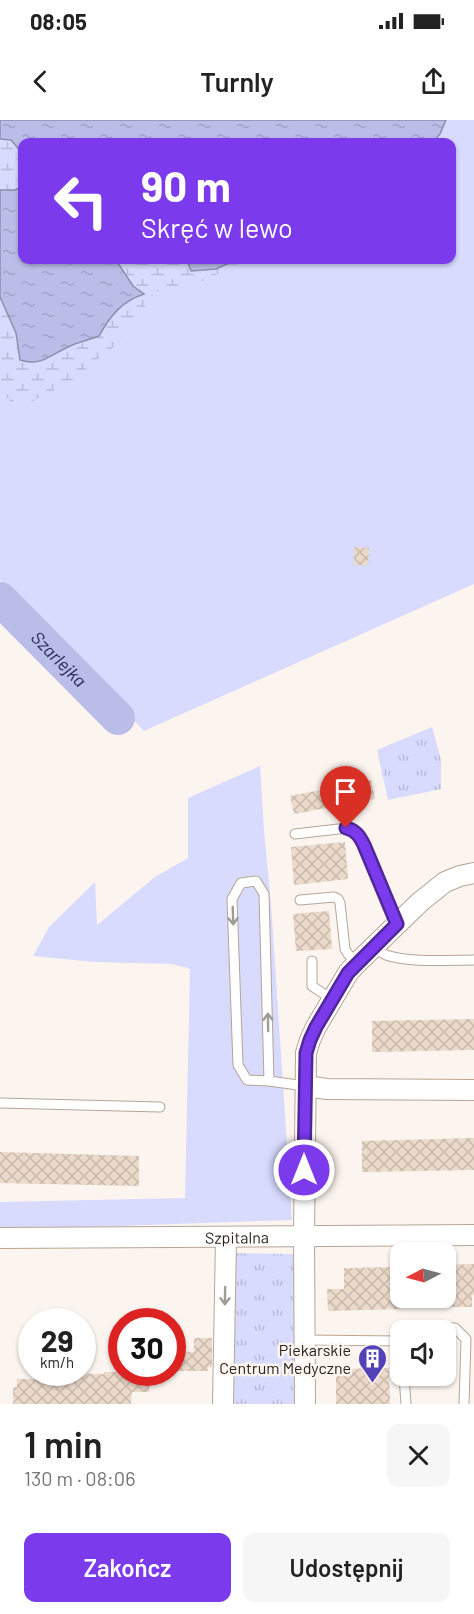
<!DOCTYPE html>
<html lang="pl">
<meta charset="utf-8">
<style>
body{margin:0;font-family:Barlow,sans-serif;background:#f6f6f6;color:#222;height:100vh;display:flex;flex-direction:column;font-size:22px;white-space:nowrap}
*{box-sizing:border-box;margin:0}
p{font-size:20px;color:#767676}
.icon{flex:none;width:33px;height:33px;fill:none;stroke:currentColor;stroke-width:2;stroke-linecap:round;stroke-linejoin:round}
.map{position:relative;height:1284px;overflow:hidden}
.sheet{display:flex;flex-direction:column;background:#fff;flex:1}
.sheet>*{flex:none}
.banner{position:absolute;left:18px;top:18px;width:438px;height:126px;border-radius:12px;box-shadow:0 2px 4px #0004;background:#7c3aed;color:#fff;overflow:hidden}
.needle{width:39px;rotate:264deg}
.buttons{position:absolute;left:390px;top:1122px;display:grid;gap:12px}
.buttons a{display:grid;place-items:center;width:66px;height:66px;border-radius:12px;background:#fff;box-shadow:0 2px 4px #0004;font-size:30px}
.speed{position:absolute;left:18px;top:1188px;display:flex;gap:12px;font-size:30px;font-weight:700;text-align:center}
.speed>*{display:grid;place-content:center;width:78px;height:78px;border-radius:50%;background:#fff;box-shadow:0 2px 4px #0004;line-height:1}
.speed small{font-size:15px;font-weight:400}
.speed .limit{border:9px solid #d22;background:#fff;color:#111}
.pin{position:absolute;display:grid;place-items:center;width:51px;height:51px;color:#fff;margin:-62px -26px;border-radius:50% 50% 50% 0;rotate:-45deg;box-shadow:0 0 6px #0007}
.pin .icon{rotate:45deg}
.me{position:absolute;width:66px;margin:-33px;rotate:0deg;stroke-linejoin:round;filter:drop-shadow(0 0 4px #0008)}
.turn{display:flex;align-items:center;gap:21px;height:126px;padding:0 24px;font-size:27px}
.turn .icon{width:78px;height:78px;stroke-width:2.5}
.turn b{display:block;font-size:42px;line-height:51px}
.round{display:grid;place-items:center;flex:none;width:63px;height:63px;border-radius:12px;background:#f6f6f6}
.overview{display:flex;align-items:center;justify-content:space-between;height:102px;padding:0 24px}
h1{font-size:36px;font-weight:600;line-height:45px}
.cta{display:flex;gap:12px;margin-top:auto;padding:12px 24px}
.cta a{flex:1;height:69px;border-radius:12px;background:#7c3aed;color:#fff;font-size:24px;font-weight:600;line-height:69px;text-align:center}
.cta a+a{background:#f6f6f6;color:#222}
.status{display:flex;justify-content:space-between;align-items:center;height:42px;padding:0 30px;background:#fff;direction:ltr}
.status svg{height:16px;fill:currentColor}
header{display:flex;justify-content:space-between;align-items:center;height:78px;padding:0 24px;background:#fff;font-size:27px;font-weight:600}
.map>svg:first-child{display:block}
.grass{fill:#d8dafe;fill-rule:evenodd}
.wetland{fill:url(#wetland-marsh)}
.park{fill:url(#park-tufts)}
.water{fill:url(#water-ripples);stroke:#8f8eac;stroke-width:1.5}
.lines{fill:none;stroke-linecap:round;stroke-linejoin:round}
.river{stroke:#bbbde9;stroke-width:34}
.building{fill:url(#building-cross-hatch)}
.lane-casing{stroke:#b6a597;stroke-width:11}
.street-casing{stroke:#b6a597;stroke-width:22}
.lane{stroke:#fff;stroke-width:9}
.street{stroke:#fff;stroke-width:20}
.oneway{stroke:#9e9c99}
.route-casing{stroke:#51269a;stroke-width:15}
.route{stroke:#7c3aed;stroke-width:10}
.labels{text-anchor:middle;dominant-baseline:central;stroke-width:5;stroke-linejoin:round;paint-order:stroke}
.street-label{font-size:16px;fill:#28221c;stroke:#fcf5ef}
.poi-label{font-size:16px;fill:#28221c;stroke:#fcf5ef;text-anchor:end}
.water-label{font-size:18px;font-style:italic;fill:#2b265b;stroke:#fcf5ef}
</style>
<div class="status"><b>08:05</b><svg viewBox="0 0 49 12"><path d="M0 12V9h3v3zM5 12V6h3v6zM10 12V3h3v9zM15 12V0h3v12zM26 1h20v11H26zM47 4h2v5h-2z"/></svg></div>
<header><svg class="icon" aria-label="back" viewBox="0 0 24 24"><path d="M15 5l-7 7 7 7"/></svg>Turnly<svg class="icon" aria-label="share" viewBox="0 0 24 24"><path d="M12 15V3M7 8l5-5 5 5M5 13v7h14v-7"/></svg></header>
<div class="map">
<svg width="474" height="1284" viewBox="0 0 474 1284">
<defs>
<pattern id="wetland-marsh" width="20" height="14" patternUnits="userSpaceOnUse" patternTransform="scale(1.5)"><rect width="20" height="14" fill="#d8dafe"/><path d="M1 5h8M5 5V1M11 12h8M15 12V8" fill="none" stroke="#b9bbd9"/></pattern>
<pattern id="park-tufts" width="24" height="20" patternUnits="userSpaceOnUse" patternTransform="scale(1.5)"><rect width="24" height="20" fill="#d8dafe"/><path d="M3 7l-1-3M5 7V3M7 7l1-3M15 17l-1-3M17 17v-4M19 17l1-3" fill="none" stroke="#b9bbd9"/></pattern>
<pattern id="water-ripples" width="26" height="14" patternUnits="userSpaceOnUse" patternTransform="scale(1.5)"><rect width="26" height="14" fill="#bbbde9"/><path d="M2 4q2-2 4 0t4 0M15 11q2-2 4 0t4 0" fill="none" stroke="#a1a2c7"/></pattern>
<pattern id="building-cross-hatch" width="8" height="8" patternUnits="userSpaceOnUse" patternTransform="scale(1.5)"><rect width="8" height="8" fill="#ebd9ca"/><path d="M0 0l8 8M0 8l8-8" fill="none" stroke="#cabaad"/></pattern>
</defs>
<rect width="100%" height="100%" fill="#fcf5ef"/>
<!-- grass -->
<g class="grass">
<path d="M0,0h474v464l-330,147 -144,-151zM22,22h430v118h-430z"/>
<path d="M260,646l4,64 7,74 21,316 -292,10v-28l185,-4 5,-229 -18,-5 -78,-2 -61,-6 16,-29 46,-45 2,43 58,-48 33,-19v-60z"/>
</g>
<!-- wetland -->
<path class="wetland" d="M0,0l22,22v96l-4,22h225l-1,2 -39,19 -48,11 -38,52 -43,35 -41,22 -20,3 -13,-14z"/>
<!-- park -->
<g class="park">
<path d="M432,607l9,33v29l-53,11 -11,-50z"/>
<path d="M229,1133l66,1 2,150h-71z"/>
</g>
<!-- water -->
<g class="water">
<path d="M0,0h446l-6,14 -7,8h-411v11l-11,-13 -11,-1z"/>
<path d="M22,67v73h94l17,26 11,8c-22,7 -34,22 -45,42 -10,4 -22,6 -31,11 -18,8 -27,20 -48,13l-4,-27 -16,-36v-107h15z"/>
<path d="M187,140h48l-19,9 -25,2z"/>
</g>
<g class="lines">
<!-- river -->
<path class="river" id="s1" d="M0,479l118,119"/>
</g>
<!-- building -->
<g class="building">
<path d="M354,427l15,1 -1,17h-14z"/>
<path d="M371,660l4,19 -81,15 -4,-18z"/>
<path d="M345,722l3,37 -54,6 -3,-38z"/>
<path d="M329,791l3,38 -36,2 -3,-37z"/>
<path d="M474,899v31l-102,2v-31z"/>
<path d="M474,1018v32l-112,2v-31z"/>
<path d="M0,1032l139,4v30l-139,-3z"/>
<path d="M474,1144v31h-2v12h-26v-42z"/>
<path d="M400,1147v42l-72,2 -1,-22h17v-21z"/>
<path d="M194,1218h18v29h-4v4h-36v-20l22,1z"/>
<path d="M389,1248l1,36h-54v-31l1,1v-5z"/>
<path d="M104,1252h46l-1,20h-17l-1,12h-118v-17h4v-8h33l1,-5 9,-1 44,1z"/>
</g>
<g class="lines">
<defs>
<g id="lane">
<path d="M295,714l52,-6c9,2 13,9 17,17l33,79"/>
<path d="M300,780l34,-3 4,2 2,4 5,46 3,5 9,9"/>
<path d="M374,826c4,3 7,7 12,9 23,8 63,5 88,5"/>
<path d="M312,841v25l21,14"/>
<path d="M269,961l-5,-187 -8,-13 -15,2 -9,16 6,166 9,15 22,1 36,5"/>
<path d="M0,983l160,4"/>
<path d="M417,1210l13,-4 25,2 11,11 -2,65"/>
<path d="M305,1220l95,1"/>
<path d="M404,1256l2,28"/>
</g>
<g id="street">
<path d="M305,966l22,3 147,1"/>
<path id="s2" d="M0,1118l474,-3"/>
<path d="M223,1284l3,-166"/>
<path d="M305,1284l-1,-168 2,-183 4,-13 6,-13 32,-54 9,-10 63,-61 25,-20 15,-6 14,-3"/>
</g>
</defs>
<!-- lane casing -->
<use href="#lane" class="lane-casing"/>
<!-- street casing -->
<use href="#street" class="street-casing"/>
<!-- lane -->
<use href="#lane" class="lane"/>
<!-- street -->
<use href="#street" class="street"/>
</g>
<!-- one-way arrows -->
<defs><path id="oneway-shaft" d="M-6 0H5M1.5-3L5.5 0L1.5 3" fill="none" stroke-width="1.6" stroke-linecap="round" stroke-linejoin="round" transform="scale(1.5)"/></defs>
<g class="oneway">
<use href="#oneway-shaft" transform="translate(233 796) rotate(88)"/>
<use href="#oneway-shaft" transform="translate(268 902) rotate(-91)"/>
<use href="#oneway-shaft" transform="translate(225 1176) rotate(91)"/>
</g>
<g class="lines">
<defs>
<path id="route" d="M304,1050l2,-117 4,-13 6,-13 32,-54 49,-49 -33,-79c-4,-8 -8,-15 -18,-17"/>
</defs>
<!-- route casing -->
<use href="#route" class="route-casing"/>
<!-- route -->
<use href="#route" class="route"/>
</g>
<!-- icons -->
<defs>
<symbol id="building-pin" viewBox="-11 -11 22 30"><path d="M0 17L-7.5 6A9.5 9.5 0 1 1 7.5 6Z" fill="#5241b9" stroke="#fcf5ef"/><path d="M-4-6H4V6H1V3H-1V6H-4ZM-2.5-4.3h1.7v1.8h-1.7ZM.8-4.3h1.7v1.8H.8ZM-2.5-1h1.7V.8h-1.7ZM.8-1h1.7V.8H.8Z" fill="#fff"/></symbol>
</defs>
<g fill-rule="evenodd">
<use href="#building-pin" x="356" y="1222" width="33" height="45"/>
</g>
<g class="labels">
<!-- street labels -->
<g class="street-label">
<text stroke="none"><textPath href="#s2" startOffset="237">Szpitalna</textPath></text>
</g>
<!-- poi labels -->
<g class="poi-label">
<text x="351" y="1229">Piekarskie<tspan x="351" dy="18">Centrum Medyczne</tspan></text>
</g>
<!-- water labels -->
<g class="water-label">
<text stroke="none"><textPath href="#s1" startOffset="84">Szarlejka</textPath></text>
</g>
</g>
</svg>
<div class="buttons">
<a><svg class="needle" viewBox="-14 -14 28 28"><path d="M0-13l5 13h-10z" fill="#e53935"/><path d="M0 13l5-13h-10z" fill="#767676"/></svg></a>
<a><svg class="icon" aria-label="sound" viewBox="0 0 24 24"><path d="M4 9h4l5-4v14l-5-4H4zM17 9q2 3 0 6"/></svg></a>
</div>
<div class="speed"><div>29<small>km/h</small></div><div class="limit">30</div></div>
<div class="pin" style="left:346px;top:708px;background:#d93025"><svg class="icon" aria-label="arrive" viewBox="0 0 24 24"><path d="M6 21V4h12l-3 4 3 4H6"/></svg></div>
<svg class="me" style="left:304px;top:1050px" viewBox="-20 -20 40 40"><circle r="17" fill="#7c3aed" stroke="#fff" stroke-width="3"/><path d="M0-11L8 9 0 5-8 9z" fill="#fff"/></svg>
<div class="banner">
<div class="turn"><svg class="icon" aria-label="left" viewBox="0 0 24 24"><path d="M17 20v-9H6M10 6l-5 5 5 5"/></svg><div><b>90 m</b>Skręć w lewo</div></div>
</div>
</div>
<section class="sheet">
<div class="overview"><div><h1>1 min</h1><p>130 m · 08:06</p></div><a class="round"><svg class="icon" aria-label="close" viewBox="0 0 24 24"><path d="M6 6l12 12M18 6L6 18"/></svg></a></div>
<div class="cta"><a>Zakończ</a><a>Udostępnij</a></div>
</section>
